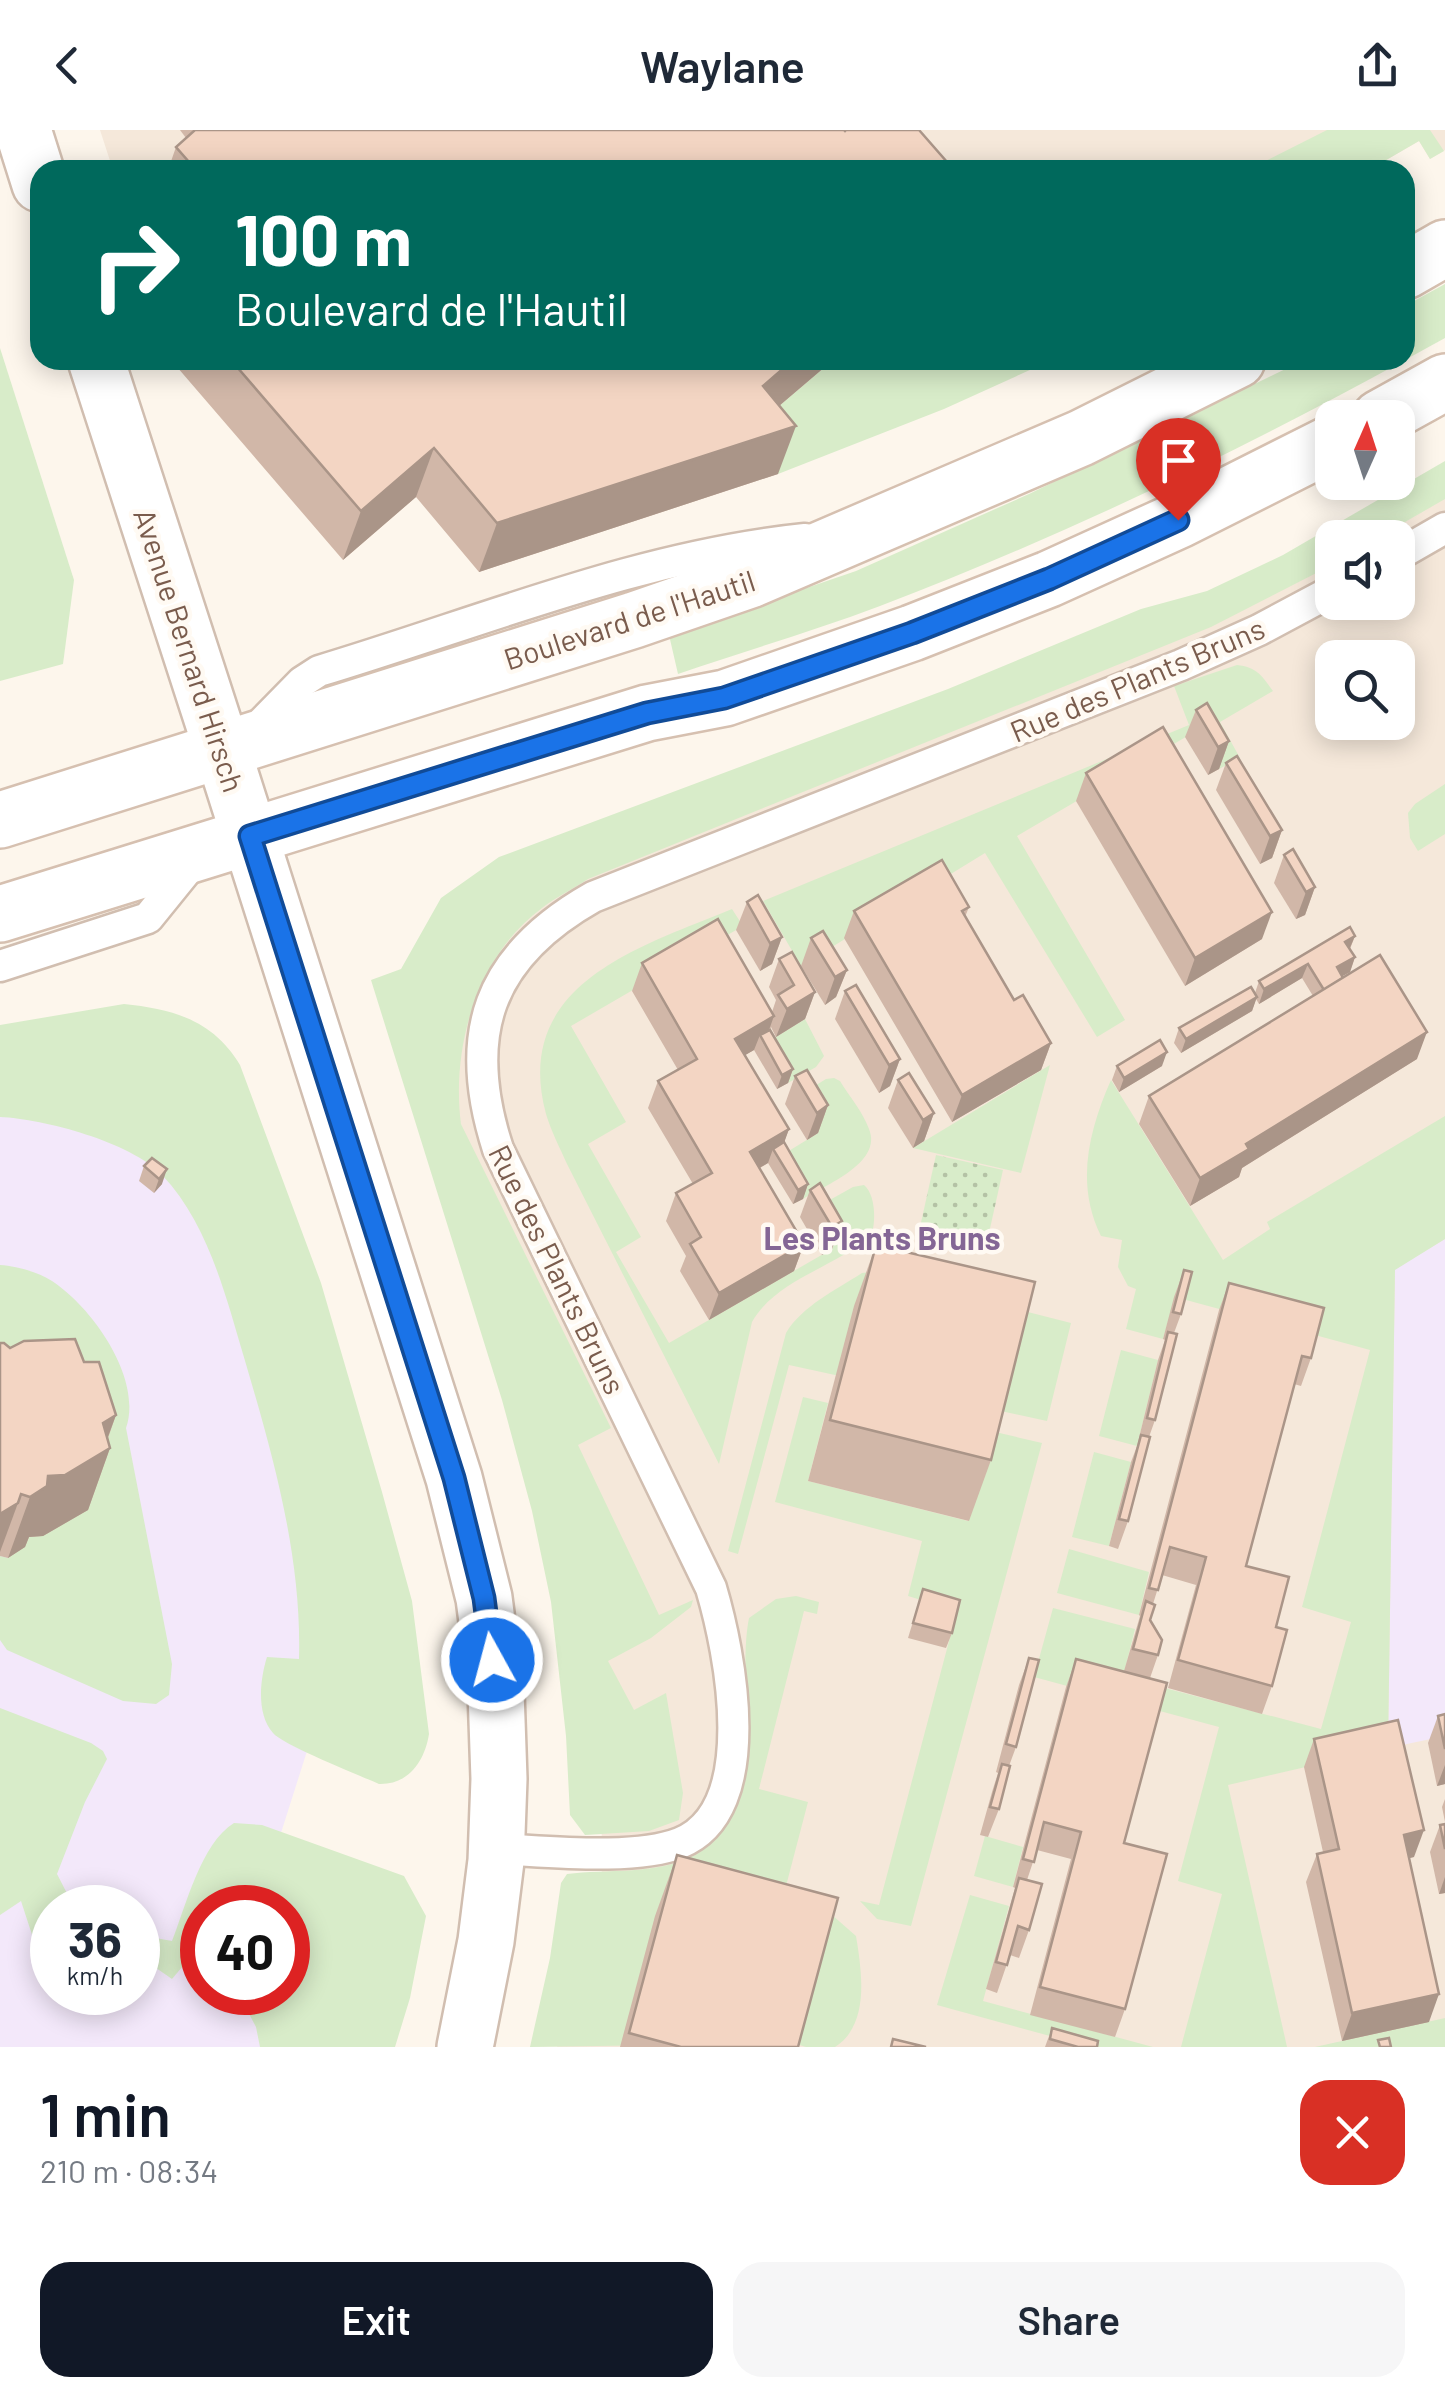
<!DOCTYPE html>
<meta charset="utf-8">
<style>
body{margin:0;font-family:Barlow,sans-serif;background:#f6f6f7;color:#1f2937;height:100vh;display:flex;flex-direction:column;font-size:38px;white-space:nowrap}
*{box-sizing:border-box;margin:0}
p{font-size:32px;color:#747a83}
.icon{flex:none;width:55px;height:55px;fill:none;stroke:currentColor;stroke-width:2;stroke-linecap:round;stroke-linejoin:round}
.map{position:relative;height:1917px;overflow:hidden}
.panel{display:flex;flex-direction:column;background:#fff;flex:1}
.panel>*{flex:none}
.top-card{position:absolute;left:30px;top:30px;width:1385px;height:210px;border-radius:30px;box-shadow:0 5px 25px #0003;background:#00695c;color:#fff;overflow:hidden}
.needle{width:65px;rotate:3deg}
.fabs{position:absolute;left:1315px;top:270px;display:grid;gap:20px}
.fabs a{display:grid;place-items:center;width:100px;height:100px;border-radius:20px;background:#fff;box-shadow:0 5px 25px #0003;font-size:50px}
.speed{position:absolute;left:30px;top:1755px;display:flex;gap:20px;font-size:50px;font-weight:700;text-align:center}
.speed>*{display:grid;place-content:center;width:130px;height:130px;border-radius:50%;background:#fff;box-shadow:0 5px 25px #0003;line-height:1}
.speed small{font-size:25px;font-weight:400}
.speed .limit{border:15px solid #d22;background:#fff;color:#111}
.pin{position:absolute;display:grid;place-items:center;width:85px;height:85px;color:#fff;margin:-102px -42px;border-radius:50% 50% 50% 0;rotate:-45deg;box-shadow:0 0 10px #0007}
.pin .icon{rotate:45deg}
.me{position:absolute;width:110px;margin:-55px;rotate:353deg;stroke-linejoin:round;filter:drop-shadow(0 0 8px #0008)}
.turn{display:flex;align-items:center;gap:35px;height:210px;padding:0 40px;font-size:45px}
.turn .icon{width:130px;height:130px;stroke-width:2.5}
.turn b{display:block;font-size:70px;line-height:85px}
.round{display:grid;place-items:center;flex:none;width:105px;height:105px;border-radius:30px;background:#f6f6f7}
.head{display:flex;align-items:center;justify-content:space-between;height:170px;padding:0 40px}
h1{font-size:60px;font-weight:600;line-height:75px;color:#111827}
.action{display:flex;gap:20px;margin-top:auto;padding:20px 40px}
.action a{flex:1;height:115px;border-radius:30px;background:#111827;color:#fff;font-size:40px;font-weight:600;line-height:115px;text-align:center}
.action a+a{background:#f6f6f7;color:#1f2937}
header{display:flex;justify-content:space-between;align-items:center;height:130px;padding:0 40px;background:#fff;font-size:45px;font-weight:600}
.map>svg:first-child{display:block}
.residential{fill:#f5e8da;fill-rule:evenodd}
.education{fill:#f3e8fa;fill-rule:evenodd}
.grass{fill:#d8ecc9}
.park{fill:url(#park-dots)}
.lines{fill:none;stroke-linecap:round;stroke-linejoin:round}
.service-casing{stroke:#d1beb0;stroke-width:35}
.minor-casing{stroke:#d1beb0;stroke-width:60}
.tertiary-casing{stroke:#d1beb0;stroke-width:60}
.secondary-casing{stroke:#d6c0b0;stroke-width:60}
.service{stroke:#fff;stroke-width:30}
.minor{stroke:#fff;stroke-width:55}
.tertiary{stroke:#fff;stroke-width:55}
.secondary{stroke:#fff;stroke-width:55}
.wall{fill:#d1b7a8}
.shaded-wall{fill:#aa9588}
.building{fill:#f3d5c3;stroke:#aa9588;stroke-width:2.5}
.route-casing{stroke:#114b97;stroke-width:25}
.route{stroke:#1a73e8;stroke-width:18}
.labels{text-anchor:middle;dominant-baseline:central;stroke-width:9;stroke-linejoin:round;paint-order:stroke}
.street-label{font-size:30px;fill:#7a5c4d;stroke:#fffaf3}
.neighbourhood-label{font-size:32px;font-weight:bold;fill:#846695;stroke:#fffaf3}
</style>
<header><svg class="icon" aria-label="back" viewBox="0 0 24 24"><path d="M15 5l-7 7 7 7"/></svg>Waylane<svg class="icon" aria-label="share" viewBox="0 0 24 24"><path d="M12 15V3M7 8l5-5 5 5M5 13v7h14v-7"/></svg></header>
<div class="map">
<svg width="1445" height="1917" viewBox="0 0 1445 1917">
<defs>
<pattern id="park-dots" width="8" height="8" patternUnits="userSpaceOnUse" patternTransform="scale(2.5)"><rect width="8" height="8" fill="#d8ecc9"/><path d="M2 2h.1M6 6h.1" fill="none" stroke="#b4c2a5" stroke-width="1.8" stroke-linecap="round"/></pattern>
</defs>
<rect width="100%" height="100%" fill="#fdf6ec"/>
<!-- residential -->
<g class="residential">
<path d="M100,0h1345v20l-15,9 -11,-18 -50,29h-1256z"/>
<path d="M1445,368v1549h-888l45,-116 -1,-345 -62,-266 -87,-218 14,-111 70,-95 796,-331v37h66v-64l-19,-1zM1332,528h66v64h-66z"/>
</g>
<!-- education -->
<g class="education">
<path d="M0,963l172,53 163,442 -27,160 -28,88 55,211h-335zM52,1778h86v84h-86zM202,1778h86v84h-86z"/>
<path d="M1445,1109v497l-57,12 7,-479z"/>
</g>
<!-- grass -->
<g class="grass">
<path d="M1327,0h103l14,21 -14,8 -11,-18 -50,29h-121z"/>
<path d="M1445,154v54l-40,22v-54z"/>
<path d="M0,218l74,232 -11,84 -63,17z"/>
<path d="M833,230h219l-108,49 -166,65 -33,-39z"/>
<path d="M1304,230h101c-169,93 -344,177 -525,246 -66,25 -135,45 -202,68l-9,-39 187,-64 173,-77z"/>
<path d="M1445,331v38l-66,38 -47,1v27l-121,62 -623,252c-15,10 -32,18 -46,29 -65,48 -91,139 -81,216l150,304 -33,17 81,170 34,-15 -2,7 -40,31 -43,23 26,49 32,-17 17,100 -4,27 -30,11 -64,4 -15,-20 -4,-79 -15,-134 -19,-91 -30,-111 -131,-420 30,-11 40,-71 58,-41 449,-168 193,-80 66,-18 76,-36z"/>
<path d="M1237,535c20,2 25,11 36,26l-53,31 20,36 -21,11 -23,-38 -179,105 108,184 -28,17 -112,-184 -184,113 -38,-65 426,-176 -15,-39z"/>
<path d="M1445,654v50l-27,17 -8,-13 -2,-25 7,-9z"/>
<path d="M732,779l11,17 -172,100 55,96 -38,22 53,93 -25,15 53,91 163,-94 -22,-38 43,-24 11,-2c11,9 12,34 8,48 -34,35 -94,44 -120,89l-33,142 -152,-300c-7,-16 -16,-33 -21,-50 -35,-130 94,-167 186,-205z"/>
<path d="M124,874c50,5 90,17 116,61l81,218 61,209 30,109 17,133c-4,26 -20,51 -50,50 -20,-9 -96,-39 -106,-51 -17,-19 -13,-54 -6,-76l32,2c3,-104 -27,-207 -56,-305 -18,-61 -36,-132 -81,-179 -31,-33 -118,-56 -162,-58v-92z"/>
<path d="M805,889l19,37 -8,11 -28,16 -24,-39z"/>
<path d="M1050,935l-29,108 -108,-25z"/>
<path d="M834,948l6,3c9,15 23,31 29,48 14,34 -44,56 -66,70l-24,-42 39,-24 -21,-36 29,-18z"/>
<path d="M1111,950l112,180 47,-31 -3,-7 178,-106v123l-50,31 -7,478 -160,37 59,262h-106l41,-153 -44,-13 41,-154 -185,-50 19,-69 82,21 -12,48 198,52 30,-107 -49,-15 68,-257 -195,-53 -12,42 -37,-10 10,-40 -8,-3 -10,-19 4,-27 -21,-4c-26,-52 -12,-106 10,-156z"/>
<path d="M0,1135c16,1 38,7 52,16 41,27 91,98 74,147l46,236 -3,31 -13,9 -33,-3 -116,-51 -7,-10v-84l8,2 -8,-155z"/>
<path d="M871,1142l200,51 -24,98 -258,-56 -51,189 -10,-3 58,-218c16,-27 50,-43 76,-60z"/>
<path d="M1121,1220l37,10 -21,86 -38,-10z"/>
<path d="M803,1267l25,6 -20,78 160,40 23,-90 51,12 -131,483 -34,-7 -17,-18 19,4 78,-294 -49,-15 14,-55 -147,-39z"/>
<path d="M1094,1322l37,10 -22,84 -37,-9z"/>
<path d="M1069,1419l80,23 -10,43 -82,-22z"/>
<path d="M796,1466l23,6 -2,12 -13,-3 -45,178 49,13 -22,84 37,21 33,29c6,36 14,89 -21,111h-29l-13,-4 -263,4 20,-89 11,-75 6,-9c39,-5 92,1 128,-19 77,-43 40,-167 54,-237l27,-19z"/>
<path d="M0,1578l91,35 12,8 4,8 -22,43 -28,72 17,33 -22,1v37l-16,2 -15,-46 -21,14z"/>
<path d="M234,1693l28,2 142,51 22,40 -16,82 -15,49h-135l-4,-20 -18,-34 50,-1v-84h-86v43l-4,-3 -26,31 -26,-18 4,-24 22,4c14,-35 29,-98 62,-118z"/>
<path d="M985,1706l38,11 -10,40 -39,-11z"/>
<path d="M970,1765l39,11 -26,95 170,46h-63l-153,-42z"/>
<path d="M1445,1888v29h-130z"/>
</g>
<!-- park -->
<path class="park" d="M936,1025l67,15 -18,81 -67,-15z"/>
<g class="lines">
<defs>
<g id="service">
<path d="M1398,425l47,-27"/>
<path d="M254,601l48,-49 17,-11c160,-48 319,-115 486,-132"/>
<path d="M0,836l148,-48 51,-63"/>
<path d="M496,1719c50,2 138,12 184,-6 82,-33 50,-191 31,-255l-213,-439c-37,-114 -11,-192 95,-252l588,-232 78,-35 73,-39"/>
</g>
<g id="minor">
<path d="M23,0l17,54"/>
<path d="M96,230l126,389"/>
</g>
<path id="tertiary" d="M222,619l232,729 30,120 12,93 3,88 -3,82 -10,80 -21,106"/>
<g id="secondary">
<path d="M1405,141l40,-23"/>
<path d="M1380,288l65,-36"/>
<path d="M0,690l634,-200 116,-40 331,-142 156,-78"/>
<path d="M0,784l647,-201 78,-15 187,-65 137,-54 130,-59 153,-77"/>
</g>
</defs>
<!-- service casing -->
<use href="#service" class="service-casing"/>
<!-- minor casing -->
<use href="#minor" class="minor-casing"/>
<!-- tertiary casing -->
<use href="#tertiary" class="tertiary-casing"/>
<!-- secondary casing -->
<use href="#secondary" class="secondary-casing"/>
<!-- service -->
<use href="#service" class="service"/>
<!-- minor -->
<use href="#minor" class="minor"/>
<!-- tertiary -->
<use href="#tertiary" class="tertiary"/>
<!-- secondary -->
<use href="#secondary" class="secondary"/>
</g>
<!-- wall -->
<g class="wall">
<path d="M180,0h664l110,40h-786l8,-23 10,-9z"/>
<path d="M180,230h653l-54,46 -1,68 -299,98 -63,-75 -73,63 -166,-193z"/>
<path d="M1196,580l33,31 -10,28 -11,6 -23,-38z"/>
<path d="M1226,633l56,67 -10,28 -12,6 -44,-74z"/>
<path d="M1086,643l176,166 -77,47 -109,-185z"/>
<path d="M1284,725l31,32 -10,28 -9,4 -22,-36z"/>
<path d="M747,772l35,35 -10,27 -12,7 -24,-41z"/>
<path d="M969,777l-4,10 49,83 37,43 -10,27 -89,52 -108,-184 10,-27z"/>
<path d="M1355,806l-5,13 5,8 -5,15 -8,4 75,83 -175,109 -3,9 -49,29 -51,-82 10,-28 164,-100 -11,-18 -43,26 -3,-5 -4,12 -71,42 -7,-10 5,-15 76,-35 4,-12z"/>
<path d="M811,808l36,32 -11,27 -11,8 -24,-39z"/>
<path d="M779,829l36,33 -10,27 -29,18 -5,-10 -1,3 23,39 -5,14 -11,6 -23,-39 -9,5 44,74 -5,13 24,42 -5,15 -10,5 -25,-41 -8,5 44,76 -10,27 -85,49 -29,-49 6,-15 -20,-35 10,-28 17,-9 -45,-76 10,-27 20,-11 -46,-79 10,-28 130,49 4,-12 -7,-13z"/>
<path d="M845,861l55,68 -10,27 -11,7 -44,-74z"/>
<path d="M1117,936h45l-43,26 -7,-12z"/>
<path d="M795,946l33,29 -10,28 -11,7 -22,-36z"/>
<path d="M898,950l36,33 -10,28 -11,7 -25,-40z"/>
<path d="M152,1028l10,26 -8,9 -15,-12 5,-15z"/>
<path d="M810,1060l32,31 -10,28 -10,6 -22,-38z"/>
<path d="M876,1115l115,215 -22,61 -161,-40 46,-175z"/>
<path d="M1184,1140l-3,44 -7,19 -19,87 -6,17 -21,84 -10,28 -9,-3 22,-84 6,-16 21,-86 7,-20 -2,-1 11,-42z"/>
<path d="M1229,1153l82,75 -10,28 -7,-2 -48,182 30,61 -4,59 -10,28 -94,-26 28,-103 -34,-10 -9,29 -3,16 8,35 -8,23 -26,165 1,166 -10,28 -85,-22 41,-156 -34,-9 -10,30 2,50 -10,28 -9,-3 -13,38 -11,-4 29,-101 -2,-1 53,-200 10,-28 48,12 16,-55 -1,-1 80,-305z"/>
<path d="M0,1213l10,5 74,14 32,53 -8,23 2,10 -22,62 -45,26 -14,1 -4,10 -17,11 -8,-2z"/>
<path d="M923,1459l29,44 -6,15 -38,-10z"/>
<path d="M1029,1528l-13,89 -7,19 -10,43 -11,28 -8,-2 12,-43 6,-19 -2,-1 23,-87z"/>
<path d="M1445,1584v70l-8,2 -9,-43 10,-27z"/>
<path d="M1314,1609l100,118 -5,1 20,164 -87,19 -36,-159 11,-28 6,-2 -19,-85z"/>
<path d="M1445,1669v23l-3,-15z"/>
<path d="M1445,1694v69l-6,1 -9,-42 10,-27z"/>
<path d="M677,1725l121,192h-178l35,-131z"/>
<path d="M1052,1898l45,19h-52z"/>
</g>
<!-- shaded-wall -->
<g class="shaded-wall">
<path d="M793,230h40l-88,75 18,-49z"/>
<path d="M796,296l-18,48 -299,98 18,-49z"/>
<path d="M434,318l-18,49 -73,63 18,-49z"/>
<path d="M1229,611l-10,28 -11,6 10,-28z"/>
<path d="M1282,700l-10,28 -12,6 10,-28z"/>
<path d="M1315,757l-10,28 -9,4 10,-27z"/>
<path d="M1272,782l-10,27 -77,47 10,-28z"/>
<path d="M1355,806l-6,14 -4,-8z"/>
<path d="M782,807l-10,27 -12,7 10,-28z"/>
<path d="M1355,827l-5,15 -18,10 5,-15z"/>
<path d="M1308,834l-6,14 -43,26 5,-15z"/>
<path d="M847,840l-11,27 -11,8 10,-28z"/>
<path d="M815,862l-10,27 -29,18 11,-28z"/>
<path d="M1257,867l-5,14 -71,42 5,-14z"/>
<path d="M774,886l-10,28 -4,-9 -6,15 -29,17 10,-28z"/>
<path d="M1427,902l-10,27 -175,109 -3,9 -49,29 10,-28 46,-34z"/>
<path d="M1051,913l-10,27 -89,52 10,-27z"/>
<path d="M1167,922l-5,14 -43,26 5,-14z"/>
<path d="M900,929l-10,27 -11,7 10,-28z"/>
<path d="M793,939l-5,14 -11,6 5,-14z"/>
<path d="M828,975l-10,28 -11,7 10,-27z"/>
<path d="M934,983l-10,28 -11,7 10,-28z"/>
<path d="M789,999l-10,28 -6,-8 -5,14 -28,16 10,-27z"/>
<path d="M167,1039l-5,15 -8,9 5,-14z"/>
<path d="M808,1054l-5,15 -10,5 5,-14z"/>
<path d="M842,1091l-10,28 -10,6 10,-28z"/>
<path d="M804,1114l-10,27 -85,49 10,-27z"/>
<path d="M116,1285l-14,38 8,-5 -22,62 -45,26 -14,1 -4,10 -17,11 22,-61 18,-21 55,-53z"/>
<path d="M18,1373l-18,49v-38z"/>
<path d="M1445,1635v19l-8,2z"/>
<path d="M1424,1700l-10,27 -21,5 11,-27z"/>
<path d="M1445,1747v16l-6,1z"/>
<path d="M1439,1864l-10,28 -87,19 10,-28z"/>
</g>
<!-- building -->
<g class="building">
<path d="M195,0h649l1,1 1,-1h73l35,40h-758l-20,-23z"/>
<path d="M231,230h562l-30,26 33,40 -299,97 -63,-75 -73,63z"/>
<path d="M1207,573l22,38 -11,6 -22,-37z"/>
<path d="M1163,597l109,185 -77,46 -109,-185z"/>
<path d="M1237,626l45,74 -12,6 -44,-73z"/>
<path d="M1293,719l22,38 -9,5 -22,-37z"/>
<path d="M942,730l27,47 -7,4 52,89 9,-5 28,48 -89,52 -108,-184z"/>
<path d="M758,765l24,42 -12,6 -23,-41z"/>
<path d="M718,789l56,97 -39,23 54,90 -39,23 54,92 -85,49 -29,-49 11,-7 -25,-44 36,-20 -54,-92 39,-22 -55,-96z"/>
<path d="M1350,797l5,9 -10,6 10,15 -18,10 6,11 -19,12 -16,-26 -44,25 -5,-8z"/>
<path d="M823,801l24,39 -12,7 -24,-39z"/>
<path d="M792,822l23,40 -28,17 -9,-14 16,-10 -15,-26z"/>
<path d="M1380,825l47,77 -181,112 3,5 -49,29 -51,-82z"/>
<path d="M856,855l44,74 -11,6 -44,-74z"/>
<path d="M1251,857l6,10 -71,42 -7,-11z"/>
<path d="M770,900l23,39 -11,6 -22,-40z"/>
<path d="M1160,910l7,12 -43,26 -7,-12z"/>
<path d="M807,940l21,35 -11,8 -22,-37z"/>
<path d="M909,943l25,40 -11,7 -25,-40z"/>
<path d="M784,1012l24,42 -10,6 -25,-41z"/>
<path d="M152,1028l15,11 -8,10 -15,-13z"/>
<path d="M820,1053l22,38 -10,6 -22,-37z"/>
<path d="M876,1115l159,37 -44,178 -161,-40z"/>
<path d="M1184,1140l8,2 -11,42 -8,-2z"/>
<path d="M1229,1153l95,25 -13,50 -9,-2 -56,210 43,11 -13,50 11,3 -15,56 -94,-26 28,-103 -36,-10 -12,43 -9,-2z"/>
<path d="M1168,1202l9,2 -22,86 -8,-2z"/>
<path d="M75,1209l9,23h15l17,53 -13,8 7,25 -45,27 -17,1 -1,10 -17,11 -9,-3 -3,9 -18,11v-171h4l6,5 14,-7z"/>
<path d="M1141,1305l9,2 -22,84 -9,-2z"/>
<path d="M923,1459l37,11 -8,33 -39,-10z"/>
<path d="M1146,1471l9,4 -5,15 12,20 -4,15 -25,-6z"/>
<path d="M1029,1528l10,2 -23,87 -10,-3z"/>
<path d="M1076,1529l91,24 -43,160 43,11 -42,155 -85,-22 41,-155 -37,-10 -10,40 -11,-3z"/>
<path d="M1445,1584v35l-7,-33z"/>
<path d="M1398,1590l26,110 -20,5 35,159 -87,19 -35,-159 22,-5 -25,-110z"/>
<path d="M1002,1634l8,2 -11,43 -9,-2z"/>
<path d="M1445,1694v25l-5,-24z"/>
<path d="M677,1725l161,43 -40,149h-117l-52,-14z"/>
<path d="M1019,1748l23,6 -13,46 -11,-4 -11,39 -11,-3z"/>
<path d="M1052,1898l46,13 -1,6h-19l-28,-8z"/>
<path d="M1389,1908l2,9h-11l-2,-7z"/>
<path d="M893,1909l33,8h-35z"/>
</g>
<g class="lines">
<defs>
<path id="route" d="M492,1530l-8,-62 -30,-120 -204,-642 397,-123 77,-15 188,-65 137,-54 129,-59"/>
</defs>
<!-- route casing -->
<use href="#route" class="route-casing"/>
<!-- route -->
<use href="#route" class="route"/>
</g>
<g class="labels">
<!-- street labels -->
<g class="street-label">
<text transform="translate(629 489) rotate(-18)">Boulevard de l'Hautil</text>
<text transform="translate(190 520) rotate(72)">Avenue Bernard Hirsch</text>
<text transform="translate(1137 549) rotate(-23)">Rue des Plants Bruns</text>
<text transform="translate(558 1139) rotate(64)">Rue des Plants Bruns</text>
</g>
<!-- neighbourhood labels -->
<g class="neighbourhood-label">
<text x="882" y="1107">Les Plants Bruns</text>
</g>
</g>
</svg>
<div class="fabs">
<a><svg class="needle" viewBox="-14 -14 28 28"><path d="M0-13l5 13h-10z" fill="#e53935"/><path d="M0 13l5-13h-10z" fill="#747a83"/></svg></a>
<a><svg class="icon" aria-label="sound" viewBox="0 0 24 24"><path d="M4 9h4l5-4v14l-5-4H4zM17 9q2 3 0 6"/></svg></a>
<a><svg class="icon" aria-label="search" viewBox="0 0 24 24"><circle cx="10" cy="10" r="6"/><path d="M15 15l6 6"/></svg></a>
</div>
<div class="speed"><div>36<small>km/h</small></div><div class="limit">40</div></div>
<div class="pin" style="left:1178px;top:390px;background:#d93025"><svg class="icon" aria-label="arrive" viewBox="0 0 24 24"><path d="M6 21V4h12l-3 4 3 4H6"/></svg></div>
<svg class="me" style="left:492px;top:1530px" viewBox="-20 -20 40 40"><circle r="17" fill="#1a73e8" stroke="#fff" stroke-width="3"/><path d="M0-11L8 9 0 5-8 9z" fill="#fff"/></svg>
<div class="top-card">
<div class="turn"><svg class="icon" aria-label="right" viewBox="0 0 24 24"><path d="M7 20v-9h11M14 6l5 5-5 5"/></svg><div><b>100 m</b>Boulevard de l'Hautil</div></div>
</div>
</div>
<section class="panel">
<div class="head"><div><h1>1 min</h1><p>210 m · 08:34</p></div><a class="round" style="background:#d93025;color:#fff"><svg class="icon" aria-label="close" viewBox="0 0 24 24"><path d="M6 6l12 12M18 6L6 18"/></svg></a></div>
<div class="action"><a>Exit</a><a>Share</a></div>
</section>
